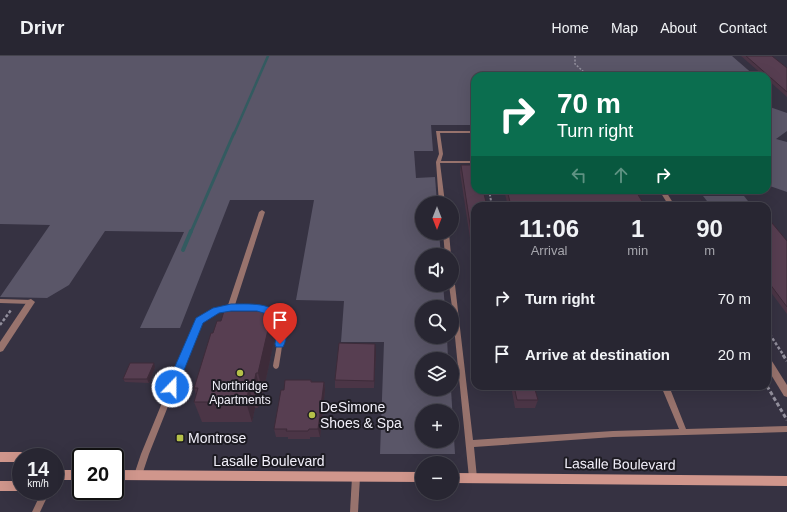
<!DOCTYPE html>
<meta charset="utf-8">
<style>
body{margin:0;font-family:Helvetica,sans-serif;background:#302e3a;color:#f1f3f6;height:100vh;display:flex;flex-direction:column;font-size:15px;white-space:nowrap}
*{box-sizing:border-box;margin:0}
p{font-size:13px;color:#a5a5ac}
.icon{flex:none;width:22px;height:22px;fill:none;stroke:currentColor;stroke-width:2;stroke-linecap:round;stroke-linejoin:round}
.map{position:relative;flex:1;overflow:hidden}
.drawer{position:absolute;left:471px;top:146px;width:300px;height:188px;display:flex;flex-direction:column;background:#282632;border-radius:12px;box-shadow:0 4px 16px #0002,0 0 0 1px #44434d}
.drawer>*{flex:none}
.hud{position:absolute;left:471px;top:16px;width:300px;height:122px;border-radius:12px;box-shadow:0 4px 16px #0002,0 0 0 1px #44434d;background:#0b6e4f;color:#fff;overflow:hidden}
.needle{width:26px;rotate:180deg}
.controls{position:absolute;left:415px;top:140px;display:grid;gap:8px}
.controls a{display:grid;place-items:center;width:44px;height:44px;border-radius:50%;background:#282632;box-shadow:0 4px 16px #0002,0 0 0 1px #44434d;font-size:20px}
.speed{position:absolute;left:12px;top:392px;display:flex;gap:8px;font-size:20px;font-weight:700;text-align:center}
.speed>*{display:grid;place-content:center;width:52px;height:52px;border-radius:50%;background:#282632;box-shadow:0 4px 16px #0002,0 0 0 1px #44434d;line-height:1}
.speed small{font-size:10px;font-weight:400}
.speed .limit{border:2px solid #111;border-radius:6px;background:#fff;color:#111}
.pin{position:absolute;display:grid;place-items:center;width:34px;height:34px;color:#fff;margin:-41px -17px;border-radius:50% 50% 50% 0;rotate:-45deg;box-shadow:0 0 4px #0007}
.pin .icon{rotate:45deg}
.me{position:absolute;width:44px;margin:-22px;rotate:22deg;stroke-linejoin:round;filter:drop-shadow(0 0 3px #0008)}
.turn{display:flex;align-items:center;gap:14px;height:84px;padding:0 20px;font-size:18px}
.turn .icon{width:52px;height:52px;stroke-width:2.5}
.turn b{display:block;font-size:28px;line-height:34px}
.lanes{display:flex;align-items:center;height:38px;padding:0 20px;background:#0003;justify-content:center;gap:20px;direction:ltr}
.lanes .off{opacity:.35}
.eta{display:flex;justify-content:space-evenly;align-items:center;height:68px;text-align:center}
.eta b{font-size:24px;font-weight:700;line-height:28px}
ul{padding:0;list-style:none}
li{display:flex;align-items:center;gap:12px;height:56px;padding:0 20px}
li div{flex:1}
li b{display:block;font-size:15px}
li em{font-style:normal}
header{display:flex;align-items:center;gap:24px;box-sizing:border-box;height:56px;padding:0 20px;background:#282632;border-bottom:1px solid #44434d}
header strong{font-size:19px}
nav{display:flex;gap:22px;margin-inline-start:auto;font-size:14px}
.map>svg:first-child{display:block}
.green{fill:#5a5668;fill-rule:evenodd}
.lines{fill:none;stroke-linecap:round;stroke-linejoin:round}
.stream-far2{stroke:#335b60;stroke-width:2.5}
.stream-far1{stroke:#335b60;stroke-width:3}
.stream{stroke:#335b60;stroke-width:4}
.path-far3{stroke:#928f9c;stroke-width:1.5;stroke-dasharray:2 1.5;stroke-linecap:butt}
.path-far2{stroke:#928f9c;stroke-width:2;stroke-dasharray:2.5 1.5;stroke-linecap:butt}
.path-far1{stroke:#928f9c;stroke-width:2.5;stroke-dasharray:3 2;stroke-linecap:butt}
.path{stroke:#928f9c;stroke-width:3;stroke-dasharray:4 2.5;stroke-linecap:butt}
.service{fill:#98736d;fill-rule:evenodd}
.minor{fill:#98736d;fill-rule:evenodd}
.secondary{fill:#d0968c;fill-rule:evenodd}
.wall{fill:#4b3546}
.shaded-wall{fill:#3d2b39}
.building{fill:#573e51;stroke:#3d2b39}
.route{fill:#1a73e8;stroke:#114b97}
.poi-dot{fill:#b6c149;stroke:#1d1b22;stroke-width:1.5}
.labels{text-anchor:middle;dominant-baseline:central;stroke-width:4;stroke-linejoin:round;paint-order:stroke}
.poi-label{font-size:12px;fill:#f2f0fa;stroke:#1d1b22}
.near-poi-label{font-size:14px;fill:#f2f0fa;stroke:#1d1b22;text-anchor:start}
.near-street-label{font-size:14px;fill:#f2f0fa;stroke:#1d1b22}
</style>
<header>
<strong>Drivr</strong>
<nav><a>Home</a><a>Map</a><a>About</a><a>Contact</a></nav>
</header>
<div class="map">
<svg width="787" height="456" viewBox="0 0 787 456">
<rect width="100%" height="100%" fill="#363242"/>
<!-- green -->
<g class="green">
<path d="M0,0h732l23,20h-280v49h-44l2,26h-19l2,27 19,-1 2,26h-15v30h17l2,22h-19v30h21l2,22h-23v30h25l1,22h-26v30h29l4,65h-75l4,-112h-43l3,-41 -48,-1 18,-100h-84l-50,128h-40l44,-96 -79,-1 -36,54 -22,13 -47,-1 50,-72 -50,-1zM422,355h30v30h-30z"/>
<path d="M767,50l20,7v18l-11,8 11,3v50l-20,-7z"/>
<path d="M703,140h41l8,10h-41z"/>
</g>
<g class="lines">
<!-- stream-far2 -->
<path class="stream-far2" d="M234,78l34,-78"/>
<!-- stream-far1 -->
<path class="stream-far1" d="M191,176l43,-99"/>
<!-- stream -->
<path class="stream" d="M183,194l8,-19"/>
<!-- path-far3 -->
<path class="path-far3" d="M575,0v8l10,9 -1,3"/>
<!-- path-far2 -->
<g class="path-far2">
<path d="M489,134l3,16"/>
<path d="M685,147l2,3"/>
<path d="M492,149l5,1"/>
</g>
<!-- path-far1 -->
<g class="path-far1">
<path d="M0,269l11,-15"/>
<path d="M767,274l17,26"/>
</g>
<!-- path -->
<g class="path">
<path d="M783,299l4,6"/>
<path d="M767,330l20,34"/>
</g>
<!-- service -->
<g class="service">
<path d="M436,75h39v2h-35l3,21 -2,7h34v2h-35l5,40h-6l-3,-41 3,-8z"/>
<path d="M262,154l3,2 -30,93c53,2 52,12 44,61l-1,2 -2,1 -2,-1 -1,-2c2,-12 8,-34 2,-45 -6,-14 -45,-14 -57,-9 -6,2 -11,6 -16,9l-53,133 -8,24 -3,1 -3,-1 -1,-3 7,-21 55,-134 1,-2 17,-10 14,-3 31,-93z"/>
<path d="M443,177h6l2,22h-6z"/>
<path d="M452,227l3,2 18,155 140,-9 66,-2 -18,-43h8l17,43 101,-3v6l-174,5 -139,10 3,31 -1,3 -3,1 -3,-1 -1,-3 -17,-171 -3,-22h3z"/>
<path d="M0,243l31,1 3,2 -3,2 -31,-1z"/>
<path d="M356,417l3,1 1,3 -2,35h-8l2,-35 1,-3z"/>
<path d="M42,435h8l-10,21h-8z"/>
</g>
<!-- minor -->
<g class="minor">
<path d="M659,134h6l10,16h-6z"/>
<path d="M31,243l4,3 -32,49 -3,1v-10l28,-42z"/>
<path d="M767,300l3,2 17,27v12l-3,-1 -17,-28z"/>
</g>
<!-- secondary -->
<g class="secondary">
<path d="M0,396h21l4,2 1,3h-5v5h-21z"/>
<rect x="55" y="414" width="26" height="10"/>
<path d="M115,414l307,2v10l-307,-2z"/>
<path d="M452,417l335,3v10l-335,-3z"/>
<rect x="0" y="425" width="21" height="10"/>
</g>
</g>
<!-- wall -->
<g class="wall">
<path d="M741,0h31l15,12v29l-20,-18v-3h-3z"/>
<path d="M461,109l14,41v32h-5l-10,-66z"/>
<path d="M504,134h131l10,16h-137z"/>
<path d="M767,161l20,24v73l-20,-27z"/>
<path d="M269,265l5,20 -11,52h-2l-3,15h-3l-3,14h-50l-8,-20 2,-7 -2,-7 19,-55z"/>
<path d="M376,296l-2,36h-39v-8z"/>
<path d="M155,311l-6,16 -24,-1 -2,-3z"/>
<path d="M311,324l1,2h12l1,8 -5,47h-10v2h-22v-2h-12l-2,-8 10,-39z"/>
<path d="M511,330h23l4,14 -3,8h-20z"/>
</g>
<!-- shaded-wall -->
<g class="shaded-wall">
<path d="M267,255l7,30 -11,52 -5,-20 7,-52z"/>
<path d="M375,288l1,8 -2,36v-7z"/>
<path d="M154,307l1,4 -6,16 -2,-4z"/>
<path d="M256,317l5,20 -3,15 -5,-20z"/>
<path d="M324,326l1,8 -5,47 -2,-8z"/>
<path d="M249,332l6,20 -3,14 -6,-20z"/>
</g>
<!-- building -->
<g class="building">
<path d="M746,0h26l15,12v24z"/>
<path d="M461,109h14v25h8l4,16h-12v25h-4z"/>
<path d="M507,134h128l10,16h-134z"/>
<path d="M712,147h43l3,3h-45z"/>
<path d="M767,161l20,24v66l-20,-27z"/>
<path d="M224,255h43l-2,10h5l-12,52h-2l-3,15h-4l-3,14h-52l4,-14h-4l17,-55h2l4,-12h4z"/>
<path d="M339,287l36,1 -1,37 -39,-1z"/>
<path d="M130,307h24l-7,16h-24z"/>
<path d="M285,324h26v2h13l-6,47h-9l-1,2h-22l1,-2h-13l7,-39h3z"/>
<path d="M514,330h20l4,14h-21z"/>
</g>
<!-- route -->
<path class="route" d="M231,248c22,0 50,-3 55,24 1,7 0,13 -3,19h-7l-1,-3 2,-10 -2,-13 -5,-6 -13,-4h-26l-12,2 -16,10 -27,67 -4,2 -4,-2 -2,-3 30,-69 17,-10z"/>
<!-- markers -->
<g class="poi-dot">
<circle cx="240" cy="317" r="4"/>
<circle cx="312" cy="359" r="4"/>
<rect x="176" y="378" width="8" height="8" rx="2"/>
</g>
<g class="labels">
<!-- poi labels -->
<g class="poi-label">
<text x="240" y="330">Northridge<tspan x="240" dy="14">Apartments</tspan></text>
</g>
<!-- near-poi labels -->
<g class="near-poi-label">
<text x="320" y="351">DeSimone<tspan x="320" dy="16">Shoes &amp; Spa</tspan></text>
<text x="188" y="382">Montrose</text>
</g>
<!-- near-street labels -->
<g class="near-street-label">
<text x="269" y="405">Lasalle Boulevard</text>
<text transform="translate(620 408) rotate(1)">Lasalle Boulevard</text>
</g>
</g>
</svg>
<div class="controls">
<a><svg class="needle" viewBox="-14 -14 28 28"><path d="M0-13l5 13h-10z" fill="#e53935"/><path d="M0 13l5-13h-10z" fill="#a5a5ac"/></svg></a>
<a><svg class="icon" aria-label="sound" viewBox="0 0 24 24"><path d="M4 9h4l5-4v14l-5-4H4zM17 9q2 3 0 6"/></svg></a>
<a><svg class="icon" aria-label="search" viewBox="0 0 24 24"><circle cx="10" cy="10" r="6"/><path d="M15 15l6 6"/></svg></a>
<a><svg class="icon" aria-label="layers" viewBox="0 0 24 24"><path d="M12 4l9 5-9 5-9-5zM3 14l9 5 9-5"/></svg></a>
<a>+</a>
<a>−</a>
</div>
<div class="speed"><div>14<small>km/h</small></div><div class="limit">20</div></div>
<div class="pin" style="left:280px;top:288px;background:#d93025"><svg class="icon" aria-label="arrive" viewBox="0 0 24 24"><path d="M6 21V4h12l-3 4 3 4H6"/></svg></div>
<svg class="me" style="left:172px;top:331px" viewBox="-20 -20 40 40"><circle r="17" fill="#1a73e8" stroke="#fff" stroke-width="3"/><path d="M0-11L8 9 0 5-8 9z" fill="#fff"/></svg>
<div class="hud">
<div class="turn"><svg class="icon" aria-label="right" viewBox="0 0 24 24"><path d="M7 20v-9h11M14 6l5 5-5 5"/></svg><div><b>70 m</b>Turn right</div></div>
<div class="lanes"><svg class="icon off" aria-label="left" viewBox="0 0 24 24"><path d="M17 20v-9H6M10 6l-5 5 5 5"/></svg><svg class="icon off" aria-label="ahead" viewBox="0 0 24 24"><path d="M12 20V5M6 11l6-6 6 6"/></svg><svg class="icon" aria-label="right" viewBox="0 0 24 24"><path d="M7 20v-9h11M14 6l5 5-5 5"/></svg></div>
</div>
<section class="drawer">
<div class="eta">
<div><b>11:06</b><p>Arrival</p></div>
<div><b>1</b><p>min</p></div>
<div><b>90</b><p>m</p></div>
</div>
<ul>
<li><svg class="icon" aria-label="right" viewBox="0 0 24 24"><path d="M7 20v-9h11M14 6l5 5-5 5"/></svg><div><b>Turn right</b></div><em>70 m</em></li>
<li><svg class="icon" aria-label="arrive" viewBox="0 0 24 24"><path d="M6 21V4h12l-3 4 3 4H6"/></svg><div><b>Arrive at destination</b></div><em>20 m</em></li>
</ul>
</section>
</div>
